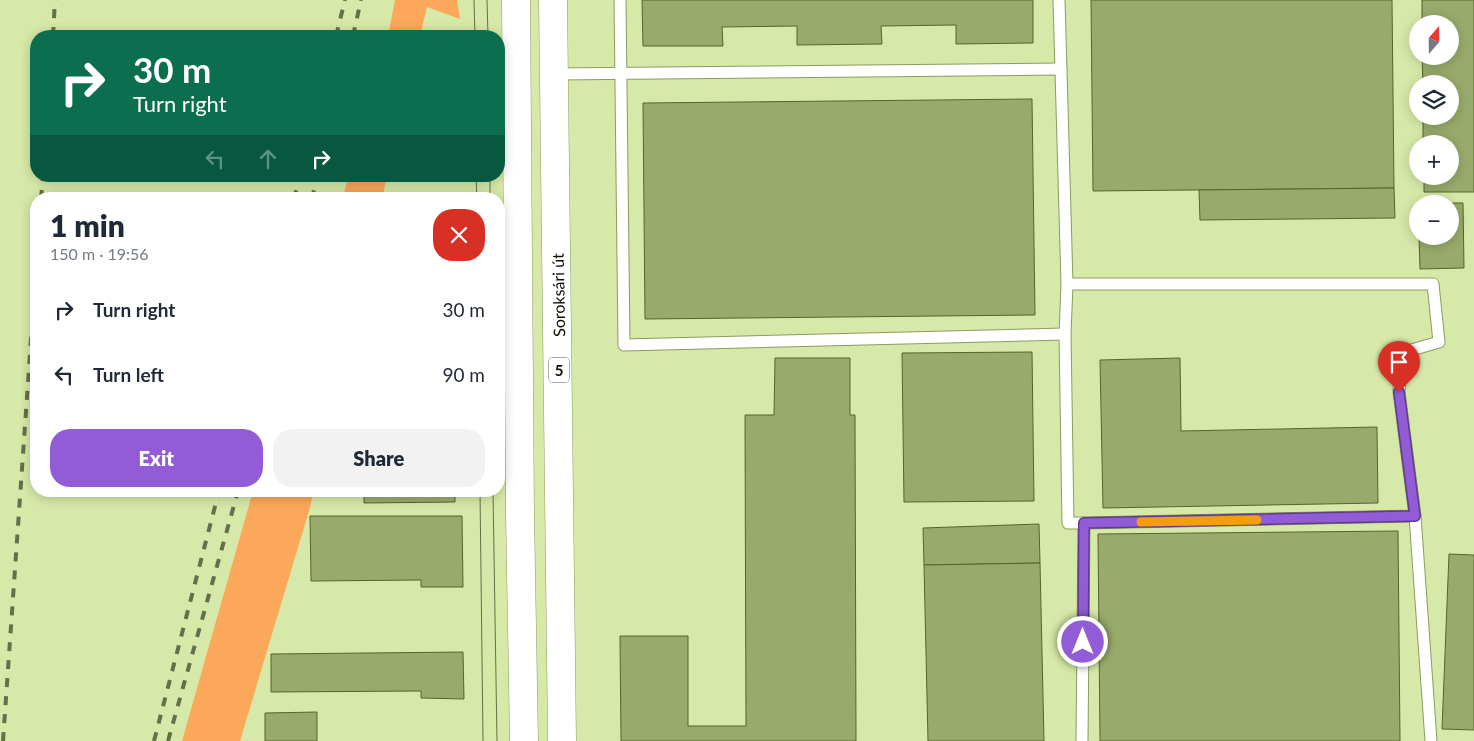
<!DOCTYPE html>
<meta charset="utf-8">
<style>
body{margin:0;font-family:Lato,sans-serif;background:#f2f2f3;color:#1f2937;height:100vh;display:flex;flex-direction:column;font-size:19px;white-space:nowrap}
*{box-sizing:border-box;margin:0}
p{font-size:16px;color:#747a83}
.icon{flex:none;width:28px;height:28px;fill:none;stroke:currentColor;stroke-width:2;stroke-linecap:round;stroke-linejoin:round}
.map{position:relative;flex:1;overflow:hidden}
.details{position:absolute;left:30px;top:192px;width:475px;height:305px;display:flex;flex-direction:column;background:#fff;border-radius:20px;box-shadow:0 2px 12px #0003}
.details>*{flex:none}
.guide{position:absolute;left:30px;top:30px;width:475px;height:152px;border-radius:20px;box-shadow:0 2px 12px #0003;background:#0b6e4f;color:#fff;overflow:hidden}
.needle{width:32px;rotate:20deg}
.controls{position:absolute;left:1409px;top:15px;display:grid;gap:10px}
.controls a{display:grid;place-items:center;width:50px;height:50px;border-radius:50%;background:#fff;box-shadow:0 2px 12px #0003;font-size:25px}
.pin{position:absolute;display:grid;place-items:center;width:42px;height:42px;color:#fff;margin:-51px -21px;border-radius:50% 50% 50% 0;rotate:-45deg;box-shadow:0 0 5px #0007}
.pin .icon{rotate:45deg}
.me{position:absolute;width:55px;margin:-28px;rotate:0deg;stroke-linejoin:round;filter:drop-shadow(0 0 4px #0008)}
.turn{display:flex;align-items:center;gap:18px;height:105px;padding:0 20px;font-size:22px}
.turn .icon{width:65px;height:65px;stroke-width:2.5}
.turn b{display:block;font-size:35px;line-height:42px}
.lanes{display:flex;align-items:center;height:48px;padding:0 20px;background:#0003;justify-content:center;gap:25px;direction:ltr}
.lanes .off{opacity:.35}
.round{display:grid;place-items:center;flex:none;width:52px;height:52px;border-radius:20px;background:#f2f2f3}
.head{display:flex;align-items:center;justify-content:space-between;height:85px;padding:0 20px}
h1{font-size:30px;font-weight:800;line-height:38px}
.cta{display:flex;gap:10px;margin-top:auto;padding:10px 20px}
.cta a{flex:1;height:58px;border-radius:20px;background:#915cd5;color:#fff;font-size:20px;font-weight:800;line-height:58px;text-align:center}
.cta a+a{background:#f2f2f3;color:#1f2937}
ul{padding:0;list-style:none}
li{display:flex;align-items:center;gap:15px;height:65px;padding:0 20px}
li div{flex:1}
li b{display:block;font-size:19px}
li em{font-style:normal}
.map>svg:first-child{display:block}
.green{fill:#fba85b}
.building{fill:#99ab6c;stroke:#566528}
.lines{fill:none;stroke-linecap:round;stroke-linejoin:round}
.lane-casing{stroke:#8b9c5e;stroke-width:13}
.primary-casing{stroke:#8b9c5e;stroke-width:29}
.lane{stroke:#fff;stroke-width:11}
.primary{stroke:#fff;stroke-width:28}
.tram{stroke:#65704b;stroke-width:1}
.rail{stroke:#65704b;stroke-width:4;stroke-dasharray:9 9;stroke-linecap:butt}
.route-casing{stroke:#5e3c8a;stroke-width:12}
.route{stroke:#915cd5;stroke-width:9}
.slow{stroke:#f59e0b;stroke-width:9}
.labels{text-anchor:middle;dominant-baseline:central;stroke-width:4;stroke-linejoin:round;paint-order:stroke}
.shield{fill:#fff;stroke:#54584c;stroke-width:1}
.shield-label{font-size:15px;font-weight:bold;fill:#0b1000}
.street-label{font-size:16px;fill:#0b1000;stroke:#fff}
</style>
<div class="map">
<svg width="1474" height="741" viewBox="0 0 1474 741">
<rect width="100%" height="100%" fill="#d6e9a8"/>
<!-- green -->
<g class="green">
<path d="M395,0h62l3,19 -33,-12 -7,29h-32z"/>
<path d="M349,176h38l-5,23h-40z"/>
<path d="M253,491h61l-5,20 -69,230h-58z"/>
</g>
<!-- building -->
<g class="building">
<path d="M642,0h391v43l-77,1v-19l-75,1 1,18 -85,1v-19l-75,1 1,19h-80z"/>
<path d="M1091,0h301l2,188 -301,3z"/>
<path d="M1422,0h52v192h-50v-16h26v-32h-27v-28h27v-32h-27l-1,-28h28v-32h-28z"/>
<path d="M1032,99l3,216 -390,4 -2,-216z"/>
<path d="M1394,188l1,30 -195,2 -1,-30z"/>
<path d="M1418,203h45l1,65 -44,1 -1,-33h31v-32z"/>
<path d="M1032,352l2,149 -130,1 -2,-149z"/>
<path d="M775,358h75v57h5l1,326h-235l-1,-105h68v90h58l-1,-311h29z"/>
<path d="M1180,358l1,73 196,-4 1,76 -275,5 -3,-148z"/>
<path d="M364,491h91v11l-91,1z"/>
<path d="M310,516h152l1,71h-42v-7l-110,1z"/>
<path d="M1039,524l1,39 -116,2 -1,-37z"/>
<path d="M1398,531l2,210h-300l-2,-207z"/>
<path d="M1449,554l25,1v175l-32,-1z"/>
<path d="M1040,563l4,178h-116l-4,-176z"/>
<path d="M463,652l1,47 -43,-1v-7l-150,1v-38z"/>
<path d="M317,712v29h-52v-28z"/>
</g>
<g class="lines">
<defs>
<g id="lane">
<path d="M620,0l4,345 441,-11"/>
<path d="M1059,0l8,284 -2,50 3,189h16"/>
<path d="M555,74l506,-5"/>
<path d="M1067,284h366l6,58 -38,11 -2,39 16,124 -331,7 -2,218"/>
<path d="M1415,516l16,225"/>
</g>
<g id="primary">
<path d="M516,0l4,514 4,227"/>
<path d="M553,0l9,741"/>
</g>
</defs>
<!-- lane casing -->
<use href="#lane" class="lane-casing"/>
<!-- primary casing -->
<use href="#primary" class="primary-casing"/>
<!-- lane -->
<use href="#lane" class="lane"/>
<!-- primary -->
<use href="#primary" class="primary"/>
<!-- tram -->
<g class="tram">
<path d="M474,0l1,36"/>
<path d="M487,0l1,36"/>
<path d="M476,176l1,23"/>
<path d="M490,176v23"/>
<path d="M480,491l3,250"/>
<path d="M493,491l4,250"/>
</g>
<!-- rail -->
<g class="rail">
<path d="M53,36l2,-36"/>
<path d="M336,36l9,-36"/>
<path d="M353,36l8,-36"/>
<path d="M41,199l2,-23"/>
<path d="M294,199l6,-23"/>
<path d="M312,199l5,-23"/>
<path d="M3,741l33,-473"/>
<path d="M154,741l65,-250"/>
<path d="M168,741l70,-250"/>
</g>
</g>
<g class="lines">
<defs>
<path id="route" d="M1083,642l1,-119 331,-7 -16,-124"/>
</defs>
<!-- route casing -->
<use href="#route" class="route-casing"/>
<!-- route -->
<use href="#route" class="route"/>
<!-- slow -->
<path class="slow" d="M1141,522l116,-2"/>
</g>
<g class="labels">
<!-- shield labels -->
<rect class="shield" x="549" y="357.5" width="20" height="25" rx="4"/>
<g class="shield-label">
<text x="559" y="370">5</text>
</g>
<!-- street labels -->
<g class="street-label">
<text transform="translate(558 295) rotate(-91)">Soroksári út</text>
</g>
</g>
</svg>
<div class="controls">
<a><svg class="needle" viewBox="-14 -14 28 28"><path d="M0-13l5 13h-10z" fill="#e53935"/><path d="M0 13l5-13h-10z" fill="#747a83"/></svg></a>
<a><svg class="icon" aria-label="layers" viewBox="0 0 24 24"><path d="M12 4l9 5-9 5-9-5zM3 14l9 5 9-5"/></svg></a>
<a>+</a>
<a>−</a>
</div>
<div class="pin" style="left:1399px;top:392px;background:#d93025"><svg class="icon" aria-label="arrive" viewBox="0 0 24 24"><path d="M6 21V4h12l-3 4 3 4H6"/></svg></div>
<svg class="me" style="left:1083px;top:642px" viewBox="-20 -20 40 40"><circle r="17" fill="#915cd5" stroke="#fff" stroke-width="3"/><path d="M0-11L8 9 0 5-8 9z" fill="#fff"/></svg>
<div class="guide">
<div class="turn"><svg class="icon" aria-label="right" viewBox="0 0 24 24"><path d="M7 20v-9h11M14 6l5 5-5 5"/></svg><div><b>30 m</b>Turn right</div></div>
<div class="lanes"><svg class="icon off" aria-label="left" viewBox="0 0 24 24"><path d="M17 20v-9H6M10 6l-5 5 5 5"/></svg><svg class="icon off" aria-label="ahead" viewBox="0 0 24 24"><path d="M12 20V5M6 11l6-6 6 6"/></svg><svg class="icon" aria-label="right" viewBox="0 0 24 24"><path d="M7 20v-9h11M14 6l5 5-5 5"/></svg></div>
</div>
<section class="details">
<div class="head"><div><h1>1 min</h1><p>150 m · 19:56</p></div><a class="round" style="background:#d93025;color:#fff"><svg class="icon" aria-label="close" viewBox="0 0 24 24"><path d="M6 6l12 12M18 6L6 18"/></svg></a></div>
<ul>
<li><svg class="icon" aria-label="right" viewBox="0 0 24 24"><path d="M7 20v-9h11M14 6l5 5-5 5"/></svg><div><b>Turn right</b></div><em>30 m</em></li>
<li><svg class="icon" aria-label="left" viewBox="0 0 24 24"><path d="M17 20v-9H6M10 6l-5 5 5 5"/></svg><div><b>Turn left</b></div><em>90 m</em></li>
</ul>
<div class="cta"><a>Exit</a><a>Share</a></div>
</section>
</div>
